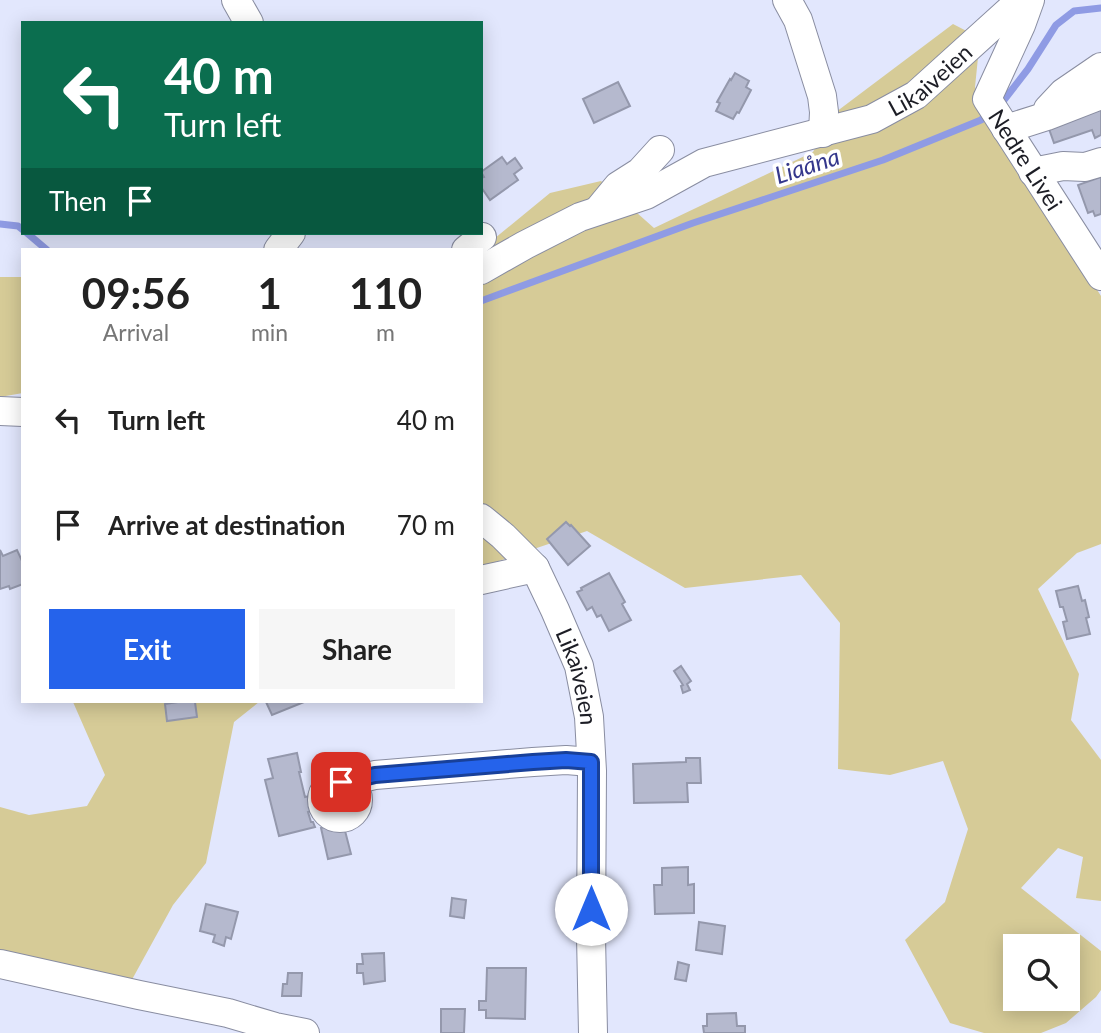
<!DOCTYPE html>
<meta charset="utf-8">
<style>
body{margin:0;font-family:Lato,sans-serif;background:#f6f6f6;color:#222;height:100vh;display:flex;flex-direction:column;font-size:26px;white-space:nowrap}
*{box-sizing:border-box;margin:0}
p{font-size:23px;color:#767676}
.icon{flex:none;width:38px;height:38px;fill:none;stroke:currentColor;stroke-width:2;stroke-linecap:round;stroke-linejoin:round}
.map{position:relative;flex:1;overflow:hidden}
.drawer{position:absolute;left:21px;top:248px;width:462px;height:455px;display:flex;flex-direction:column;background:#fff;border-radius:0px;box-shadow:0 4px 18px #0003}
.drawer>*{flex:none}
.banner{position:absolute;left:21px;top:21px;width:462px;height:214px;border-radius:0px;box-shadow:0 4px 18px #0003;background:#0b6e4f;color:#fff;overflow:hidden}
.buttons{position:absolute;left:1003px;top:934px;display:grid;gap:14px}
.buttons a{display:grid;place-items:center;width:77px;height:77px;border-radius:0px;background:#fff;box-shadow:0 4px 18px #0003;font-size:35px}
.pin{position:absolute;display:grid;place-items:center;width:60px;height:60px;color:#fff;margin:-30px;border-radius:14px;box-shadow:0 4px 10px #0006}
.me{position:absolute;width:77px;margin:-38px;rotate:0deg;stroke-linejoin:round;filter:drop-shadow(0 0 5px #0008)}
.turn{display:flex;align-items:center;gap:24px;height:147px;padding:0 28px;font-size:32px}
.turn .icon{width:91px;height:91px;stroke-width:2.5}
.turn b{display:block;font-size:49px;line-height:60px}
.then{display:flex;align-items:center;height:66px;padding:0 28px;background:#0003;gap:14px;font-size:26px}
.eta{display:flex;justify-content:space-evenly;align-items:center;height:119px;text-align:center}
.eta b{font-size:42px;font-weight:700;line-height:49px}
.primary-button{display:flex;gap:14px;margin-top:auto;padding:14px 28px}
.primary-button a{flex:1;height:80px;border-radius:0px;background:#2563eb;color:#fff;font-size:28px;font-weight:700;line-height:80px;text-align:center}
.primary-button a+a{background:#f6f6f6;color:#222}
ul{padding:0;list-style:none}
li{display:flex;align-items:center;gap:21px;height:105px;padding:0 28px}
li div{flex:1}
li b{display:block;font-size:26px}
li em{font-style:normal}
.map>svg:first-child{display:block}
.green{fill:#d6cb97;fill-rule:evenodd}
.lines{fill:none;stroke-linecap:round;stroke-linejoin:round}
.stream{stroke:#8f9be4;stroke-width:7}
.building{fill:#b5b9ce;stroke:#9498ac;stroke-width:2}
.minor-casing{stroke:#898da1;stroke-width:30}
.minor{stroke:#fff;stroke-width:28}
.route-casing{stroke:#184099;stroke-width:18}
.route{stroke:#2563eb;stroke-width:12}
.labels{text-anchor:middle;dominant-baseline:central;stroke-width:7;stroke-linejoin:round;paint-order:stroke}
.street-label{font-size:23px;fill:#1c1d25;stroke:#fff}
.water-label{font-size:24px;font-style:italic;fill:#34378c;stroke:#fff}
</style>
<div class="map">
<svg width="1101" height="1033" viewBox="0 0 1101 1033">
<rect width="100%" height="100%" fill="#e2e7fd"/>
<!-- green -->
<g class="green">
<path d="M953,24l27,14 -5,49 12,30 114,179v248l-24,9 -39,36 41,85 -8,46 30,40v141l-25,-3 7,-41 -25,-9 -37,40 80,63v39l-5,7 -30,26 -25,10h-57l-34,-10 -45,-83 40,-38 23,-73 -25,-68 -53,14 -52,-6 2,-146 -39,-48 -116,13 -98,-57 -103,35 -3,-3v-282l8,-38 61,-50 51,-12 53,47 159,-76 19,-37zM1015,947h53v52h-53z"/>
<path d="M0,277h23v116l-23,4z"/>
<path d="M73,702h186l-25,20 -28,141 -33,42 -44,80 -129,-21v-157l29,8 58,-9 18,-31z"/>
</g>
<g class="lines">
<!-- stream -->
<g class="stream">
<path d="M998,106l6,-6 24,-31 28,-44 18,-14 27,-3"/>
<path d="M0,224l18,2 5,4"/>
<path d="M27,233l20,17"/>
<path d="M481,301l212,-78 190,-63 98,-40 8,-7"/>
</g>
</g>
<!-- building -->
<g class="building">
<path d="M735,73l14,8 -3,6 5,3 -12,23 -2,-1 -4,7 -17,-8 4,-8 -3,-1 13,-23 1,1z"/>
<path d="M618,82l12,24 -36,17 -11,-24z"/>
<path d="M1101,107v28l-6,3 -3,-8 -38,13 -6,-17z"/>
<path d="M502,157l5,7 8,-6 7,10 -8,6 4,6 -28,20 -9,-13v-9l3,-1 -3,-5z"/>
<path d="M1101,177v37l-6,2 -2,-5 -5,2 -10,-28z"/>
<path d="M566,522l4,4 1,-1 19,21 -22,19 -21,-26z"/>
<path d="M0,550l3,6 14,-6 6,13v21l-13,5 -1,-3 -9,3z"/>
<path d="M609,573l16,29 -3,2 9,16 -22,11 -8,-16 -4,2 -5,-10 -5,3 -10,-18 5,-2 -1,-2z"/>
<path d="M1078,586l4,15 3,-1 4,17 -3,1 4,16 -23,5 -4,-17 4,-1 -4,-14h-3l-4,-16z"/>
<path d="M681,666l10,15 -4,3 3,6 -7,3 -2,-7 2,-1 -9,-14z"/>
<path d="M178,702h17l2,15 -30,4 -2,-17z"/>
<path d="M266,702h38l-32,13z"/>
<path d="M297,753l4,19h-2l6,25 5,-1 3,15 -5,1 3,10h2l2,5 -36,9 -14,-56 8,-2 -5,-19z"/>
<path d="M686,758h14l1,25h-14l1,19 -54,1 -1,-39 53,-2z"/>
<path d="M343,823l8,31 -23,5 -7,-31z"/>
<path d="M688,867v18l6,-1v29l-39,1 -1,-29h8v-17z"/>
<path d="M452,898l14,2 -2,18 -14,-2z"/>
<path d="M206,904l32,8 -7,27 -5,-2 -2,9 -11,-4 2,-7 -15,-4z"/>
<path d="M699,922l26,4 -3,28 -26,-4z"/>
<path d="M384,953l1,28 -21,3 -1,-11h-6v-9h6l-1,-10z"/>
<path d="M678,962l11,3 -3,16 -11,-2z"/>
<path d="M487,968h39l-1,51 -39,-1v-8h-7v-9h7z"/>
<path d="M288,973h14l-1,23h-19l1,-12h4z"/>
<path d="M441,1009h24l-1,24h-23z"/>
<path d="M736,1013l1,13h8v7h-41l-1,-7h4v-12z"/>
</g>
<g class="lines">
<defs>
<g id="minor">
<path d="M236,0l13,23"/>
<path d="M787,0l11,20 24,76 2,16 -1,21"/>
<path id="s1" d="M1030,0l-9,25 -34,74 114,177"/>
<path d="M1048,109l15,-16 38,-26"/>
<path d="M1006,129l41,-13 54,-21"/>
<path d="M1033,172l30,-6 22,1 16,-5"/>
<path d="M599,209l19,-23 22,-14 20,-22"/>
<path d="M278,250l13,-17"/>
<path d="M466,250l16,-13"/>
<path id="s2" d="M481,270l44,-25 55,-28 66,-22 58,-32 168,-44 44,-24 105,-95"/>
<path d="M0,411l23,1"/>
<path id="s3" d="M481,518l22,18 32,32 20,42 24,56 10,51 3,54 -1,165 2,97"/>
<path d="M481,580l54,-12"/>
<circle cx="340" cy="800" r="18"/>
<path d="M352,786l11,-8 12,-3 158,-13 33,-2 25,2"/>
<path d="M0,964l139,31 89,18 47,14 30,6"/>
</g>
</defs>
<!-- minor casing -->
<use href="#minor" class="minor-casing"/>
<!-- minor -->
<use href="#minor" class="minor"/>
</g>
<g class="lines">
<defs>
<path id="route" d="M341,782l11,4 11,-8 12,-3 158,-13 33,-2 25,2v147"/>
</defs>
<!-- route casing -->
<use href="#route" class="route-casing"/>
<!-- route -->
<use href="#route" class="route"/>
</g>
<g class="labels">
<!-- street labels -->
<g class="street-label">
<text stroke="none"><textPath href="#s2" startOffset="492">Likaiveien</textPath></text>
<text stroke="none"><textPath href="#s1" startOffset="180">Nedre Livei</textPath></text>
<text stroke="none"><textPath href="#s3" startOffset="191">Likaiveien</textPath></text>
</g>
<!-- water labels -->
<g class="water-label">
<text transform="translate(807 165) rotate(-18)">Liaåna</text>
</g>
</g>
</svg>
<div class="buttons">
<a><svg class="icon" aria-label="search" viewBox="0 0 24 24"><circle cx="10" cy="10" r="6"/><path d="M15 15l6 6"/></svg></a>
</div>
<div class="pin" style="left:341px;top:782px;background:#d93025"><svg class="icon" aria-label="arrive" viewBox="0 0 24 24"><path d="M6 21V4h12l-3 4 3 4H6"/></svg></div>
<svg class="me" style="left:591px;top:909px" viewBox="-20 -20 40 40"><circle r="19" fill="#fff"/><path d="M0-13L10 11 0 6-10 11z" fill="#2563eb"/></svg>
<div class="banner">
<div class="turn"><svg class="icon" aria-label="left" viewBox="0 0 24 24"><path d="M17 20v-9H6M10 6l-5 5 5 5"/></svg><div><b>40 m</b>Turn left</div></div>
<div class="then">Then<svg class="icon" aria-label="arrive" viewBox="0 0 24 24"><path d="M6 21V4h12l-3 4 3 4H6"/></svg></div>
</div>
<section class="drawer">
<div class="eta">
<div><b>09:56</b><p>Arrival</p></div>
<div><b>1</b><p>min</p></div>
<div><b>110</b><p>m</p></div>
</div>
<ul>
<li><svg class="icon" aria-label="left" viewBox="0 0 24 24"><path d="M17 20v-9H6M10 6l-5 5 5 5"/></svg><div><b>Turn left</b></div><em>40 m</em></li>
<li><svg class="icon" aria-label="arrive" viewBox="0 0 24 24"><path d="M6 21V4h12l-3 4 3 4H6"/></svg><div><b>Arrive at destination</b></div><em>70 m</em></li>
</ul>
<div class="primary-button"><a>Exit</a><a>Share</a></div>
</section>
</div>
